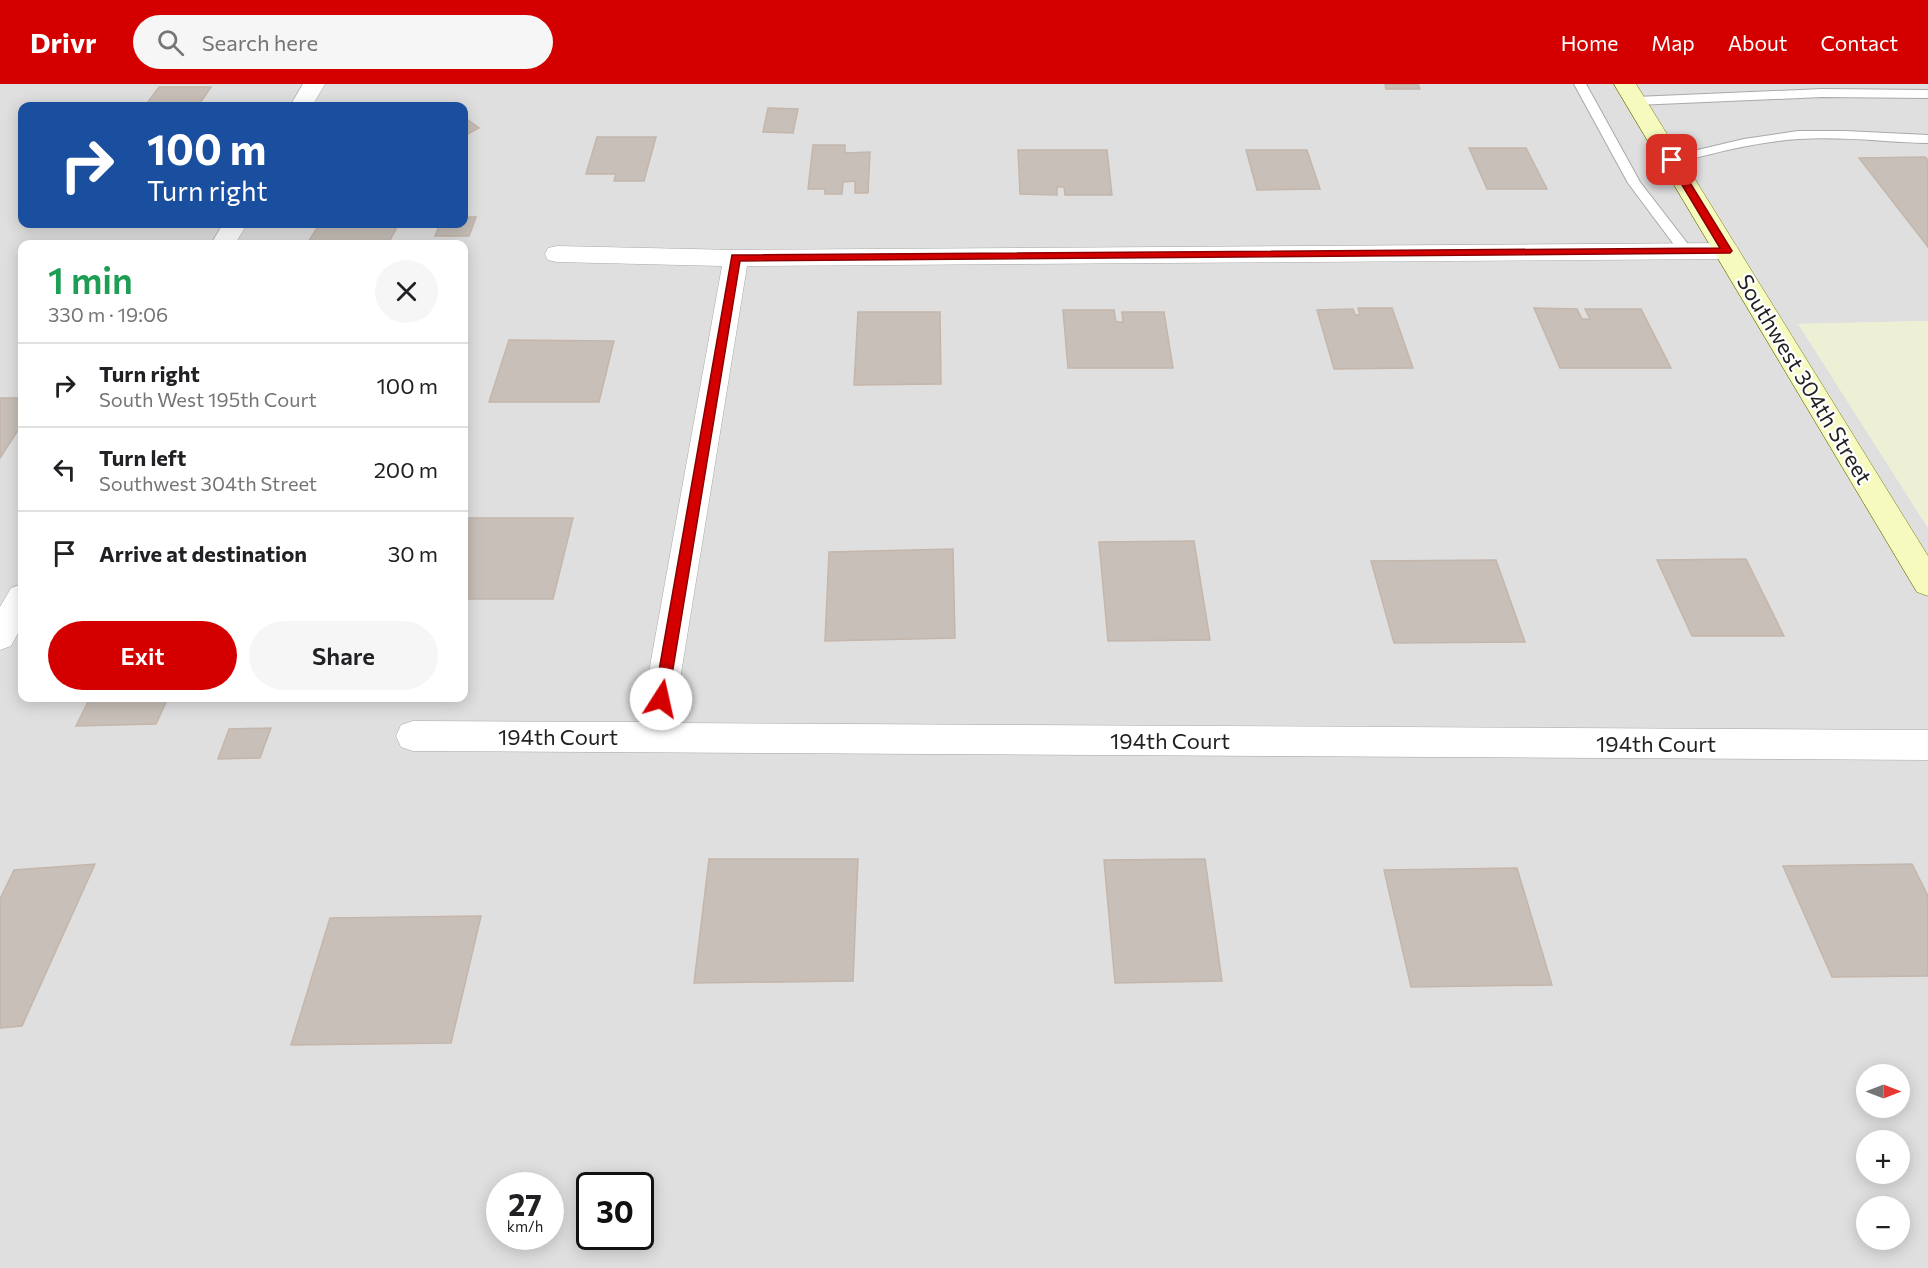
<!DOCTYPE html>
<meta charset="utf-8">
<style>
body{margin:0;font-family:Commissioner,sans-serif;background:#f6f6f6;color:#202124;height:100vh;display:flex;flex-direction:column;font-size:22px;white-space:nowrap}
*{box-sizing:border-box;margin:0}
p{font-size:20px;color:#757577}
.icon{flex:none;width:33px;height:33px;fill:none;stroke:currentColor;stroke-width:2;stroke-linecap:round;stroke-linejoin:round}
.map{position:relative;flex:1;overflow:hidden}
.panel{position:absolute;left:18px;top:156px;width:450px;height:462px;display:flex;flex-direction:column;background:#fff;border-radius:12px;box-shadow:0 3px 15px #0003}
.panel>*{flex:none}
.guide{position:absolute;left:18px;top:18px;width:450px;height:126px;border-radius:12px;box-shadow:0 3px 15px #0003;background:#1a4fa0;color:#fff;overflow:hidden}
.needle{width:39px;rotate:90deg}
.controls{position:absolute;left:1856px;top:980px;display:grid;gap:12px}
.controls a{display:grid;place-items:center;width:54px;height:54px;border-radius:50%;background:#fff;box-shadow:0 3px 15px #0003;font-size:30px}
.speed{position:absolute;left:486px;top:1088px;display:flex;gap:12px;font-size:30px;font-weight:700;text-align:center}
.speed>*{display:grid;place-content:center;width:78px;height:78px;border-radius:50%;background:#fff;box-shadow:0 3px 15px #0003;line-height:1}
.speed small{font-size:15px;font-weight:400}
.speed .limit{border:3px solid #111;border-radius:9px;background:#fff;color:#111}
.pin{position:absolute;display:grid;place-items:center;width:51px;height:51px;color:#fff;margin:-26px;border-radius:12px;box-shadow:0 3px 9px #0006}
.me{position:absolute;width:66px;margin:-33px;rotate:10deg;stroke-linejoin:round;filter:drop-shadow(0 0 4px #0008)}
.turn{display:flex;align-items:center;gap:21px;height:126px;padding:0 30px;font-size:27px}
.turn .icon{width:78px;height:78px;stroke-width:2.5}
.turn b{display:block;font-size:42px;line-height:51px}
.round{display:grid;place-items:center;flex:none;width:63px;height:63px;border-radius:32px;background:#f6f6f6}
.summary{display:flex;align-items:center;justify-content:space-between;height:102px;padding:0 30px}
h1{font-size:36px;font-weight:600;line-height:45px;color:#1e9e55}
.action{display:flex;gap:12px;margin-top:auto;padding:12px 30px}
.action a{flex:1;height:69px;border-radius:36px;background:#d40000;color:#fff;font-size:24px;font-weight:600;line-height:69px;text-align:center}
.action a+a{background:#f6f6f6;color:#202124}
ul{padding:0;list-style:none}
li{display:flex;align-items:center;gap:18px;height:84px;padding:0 30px;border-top:2px solid #e0e0e0}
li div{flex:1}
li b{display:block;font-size:22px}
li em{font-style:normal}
header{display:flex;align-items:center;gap:36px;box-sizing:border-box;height:84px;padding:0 30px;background:#d40000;color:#fff}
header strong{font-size:28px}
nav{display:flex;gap:33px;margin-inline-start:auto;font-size:21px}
.search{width:420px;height:54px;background:#f6f6f6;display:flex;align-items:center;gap:15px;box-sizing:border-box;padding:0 21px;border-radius:33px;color:#757577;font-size:22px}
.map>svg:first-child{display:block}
.residential{fill:#e0dfdf;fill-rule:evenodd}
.farmland{fill:#eef0d5}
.building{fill:#c7bfb8;stroke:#c4b6ab;stroke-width:1.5}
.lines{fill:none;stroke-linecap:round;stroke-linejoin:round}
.lane-casing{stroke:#a9a9a9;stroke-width:2}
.street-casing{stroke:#a9a9a9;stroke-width:1}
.secondary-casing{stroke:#707d05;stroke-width:1}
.lane{fill:#fff;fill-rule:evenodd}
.street{fill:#fff;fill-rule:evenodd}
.secondary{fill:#f7fabf;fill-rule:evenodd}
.route{fill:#d40000;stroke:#8a0000;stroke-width:1.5}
.labels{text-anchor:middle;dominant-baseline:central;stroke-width:4.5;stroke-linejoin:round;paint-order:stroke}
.street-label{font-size:22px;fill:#222;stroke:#fff}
</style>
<header>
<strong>Drivr</strong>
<div class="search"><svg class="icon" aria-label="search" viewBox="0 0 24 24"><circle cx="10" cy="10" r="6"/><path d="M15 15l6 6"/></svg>Search here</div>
<nav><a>Home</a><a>Map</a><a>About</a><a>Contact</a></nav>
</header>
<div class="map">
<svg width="1928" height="1184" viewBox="0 0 1928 1184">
<rect width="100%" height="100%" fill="#f2efe9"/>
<!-- residential -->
<path class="residential" d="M0,0h1928v237l-129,3 129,204v740h-1928zM22,22h442v118h-442zM22,160h442v454h-442zM1866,990h33v33h-33zM1866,1056h33v33h-33zM500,1101h50v51h-50zM590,1101h50v51h-50zM1866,1122h33v33h-33z"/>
<!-- farmland -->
<path class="farmland" d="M1928,237v207l-130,-204z"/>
<!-- building -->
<g class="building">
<path d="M1385,0h33l2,5h-34z"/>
<path d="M159,3h52l-13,19h-53z"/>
<path d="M768,24l30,1 -5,24 -30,-1z"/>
<path d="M464,33l15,11 -15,8z"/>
<path d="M597,53h59l-12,44h-30l2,-7h-30z"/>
<path d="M813,61h32v8l25,-1 -2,41h-13v-12l-12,1 -1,12h-17v-5h-17z"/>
<path d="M1469,64h57l21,41h-60z"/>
<path d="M1018,66h89l5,45h-47l-1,-8h-7v8l-37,-1z"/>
<path d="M1246,66h61l13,39 -63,1z"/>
<path d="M1925,73l3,3v87l-69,-89z"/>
<path d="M464,133h12l-7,19h-34l5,-12h24z"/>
<path d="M318,142l79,1 -9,17h-81z"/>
<path d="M78,158l59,1 -61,1z"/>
<path d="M1358,224h34l21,60 -79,1 -17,-59 36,-1 2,6h5z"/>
<path d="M1534,224l43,1 5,10h8l-5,-10h56l30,59h-111z"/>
<path d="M1063,226h51l2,12h7l-1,-10h42l9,56h-105z"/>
<path d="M858,228h82l1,72 -87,1z"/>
<path d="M509,256l105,1 -15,61h-110z"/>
<path d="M0,314h22v26l-22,34z"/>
<path d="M464,434h109l-20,81h-89z"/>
<path d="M1194,457l16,99 -102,1 -9,-99z"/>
<path d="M953,465l2,89 -130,3 4,-89z"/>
<path d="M1746,475l38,77h-92l-35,-76z"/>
<path d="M1496,476l29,82 -131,1 -23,-82z"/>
<path d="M90,614h78l-12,26 -80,2z"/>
<path d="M271,644l-11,30 -42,1 11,-30z"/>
<path d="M709,775h149l-5,122 -159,2z"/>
<path d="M1205,775l17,122 -107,2 -11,-123z"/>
<path d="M95,780l-73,162 -22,2v-129l14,-29z"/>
<path d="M1912,780l16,32v80l-96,1 -49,-111z"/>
<path d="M1517,784l35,117 -141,2 -27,-117z"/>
<path d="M481,832l-30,127 -160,2 39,-127z"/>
</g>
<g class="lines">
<defs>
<g id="lane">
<path d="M1574,0h12l54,98 51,66 2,3 -2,3h-10l-53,-71z"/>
<path d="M1822,5l106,1v8l-106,-1 -186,8 -6,-4 6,-4z"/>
<path d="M1798,47h47l83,4v8c-43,-1 -86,-7 -129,-4 -44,3 -85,14 -127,25l-6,-4 2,-3 76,-18z"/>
</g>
<g id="street">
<path d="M303,0h22l-13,22h-22z"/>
<path d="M223,140h24l-12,20h-24z"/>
<path d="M1727,159l9,2 3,6 -3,6 -9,2 -980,7 -74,457 1255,7v30l-1515,-9 -12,-4 -5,-11 5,-11 12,-4 227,1 82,-456 -165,-4 -9,-2 -3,-6 3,-6 9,-2 179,4z"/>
<path d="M22,500v42l-11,20 -11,4v-43l11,-19z"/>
</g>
<path id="secondary" d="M1614,0h22l292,472v40l-11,-4z"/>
</defs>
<!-- lane casing -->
<use href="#lane" class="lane-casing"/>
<!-- street casing -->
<use href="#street" class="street-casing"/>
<!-- secondary casing -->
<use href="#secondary" class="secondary-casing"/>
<!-- lane -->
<use href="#lane" class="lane"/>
<!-- street -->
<use href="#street" class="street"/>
<!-- secondary -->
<use href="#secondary" class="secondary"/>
</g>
<!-- route -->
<path class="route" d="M1668,74l8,2 56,91 -2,2 -990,8 -72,438 -2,4h-10l-2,-4 78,-444 988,-7 -53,-88z"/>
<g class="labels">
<!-- street labels -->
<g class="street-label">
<text transform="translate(1805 295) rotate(59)">Southwest 304th Street</text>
<text x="558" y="652">194th Court</text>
<text x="1170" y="656">194th Court</text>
<text x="1656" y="659">194th Court</text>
</g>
</g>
</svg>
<div class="controls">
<a><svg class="needle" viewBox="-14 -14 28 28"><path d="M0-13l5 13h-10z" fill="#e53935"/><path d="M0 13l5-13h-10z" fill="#757577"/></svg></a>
<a>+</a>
<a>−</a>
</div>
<div class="speed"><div>27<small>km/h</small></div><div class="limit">30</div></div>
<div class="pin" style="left:1672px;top:76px;background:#d93025"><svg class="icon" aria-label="arrive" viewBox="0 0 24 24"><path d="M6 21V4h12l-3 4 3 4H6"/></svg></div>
<svg class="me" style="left:661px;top:615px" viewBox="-20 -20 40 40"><circle r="19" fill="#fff"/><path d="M0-13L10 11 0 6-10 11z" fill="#d40000"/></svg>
<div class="guide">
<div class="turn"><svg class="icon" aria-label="right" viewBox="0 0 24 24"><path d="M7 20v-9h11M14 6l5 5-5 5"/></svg><div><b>100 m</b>Turn right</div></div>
</div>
<section class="panel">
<div class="summary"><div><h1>1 min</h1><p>330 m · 19:06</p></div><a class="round"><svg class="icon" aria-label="close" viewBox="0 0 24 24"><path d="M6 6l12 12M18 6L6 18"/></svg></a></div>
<ul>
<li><svg class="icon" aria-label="right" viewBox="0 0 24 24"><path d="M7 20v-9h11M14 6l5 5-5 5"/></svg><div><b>Turn right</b><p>South West 195th Court</p></div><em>100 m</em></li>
<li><svg class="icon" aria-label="left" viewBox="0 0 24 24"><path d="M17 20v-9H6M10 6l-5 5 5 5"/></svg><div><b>Turn left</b><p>Southwest 304th Street</p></div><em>200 m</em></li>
<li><svg class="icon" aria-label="arrive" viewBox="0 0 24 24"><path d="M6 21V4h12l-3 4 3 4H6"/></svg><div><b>Arrive at destination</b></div><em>30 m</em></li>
</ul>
<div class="action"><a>Exit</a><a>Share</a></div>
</section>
</div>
